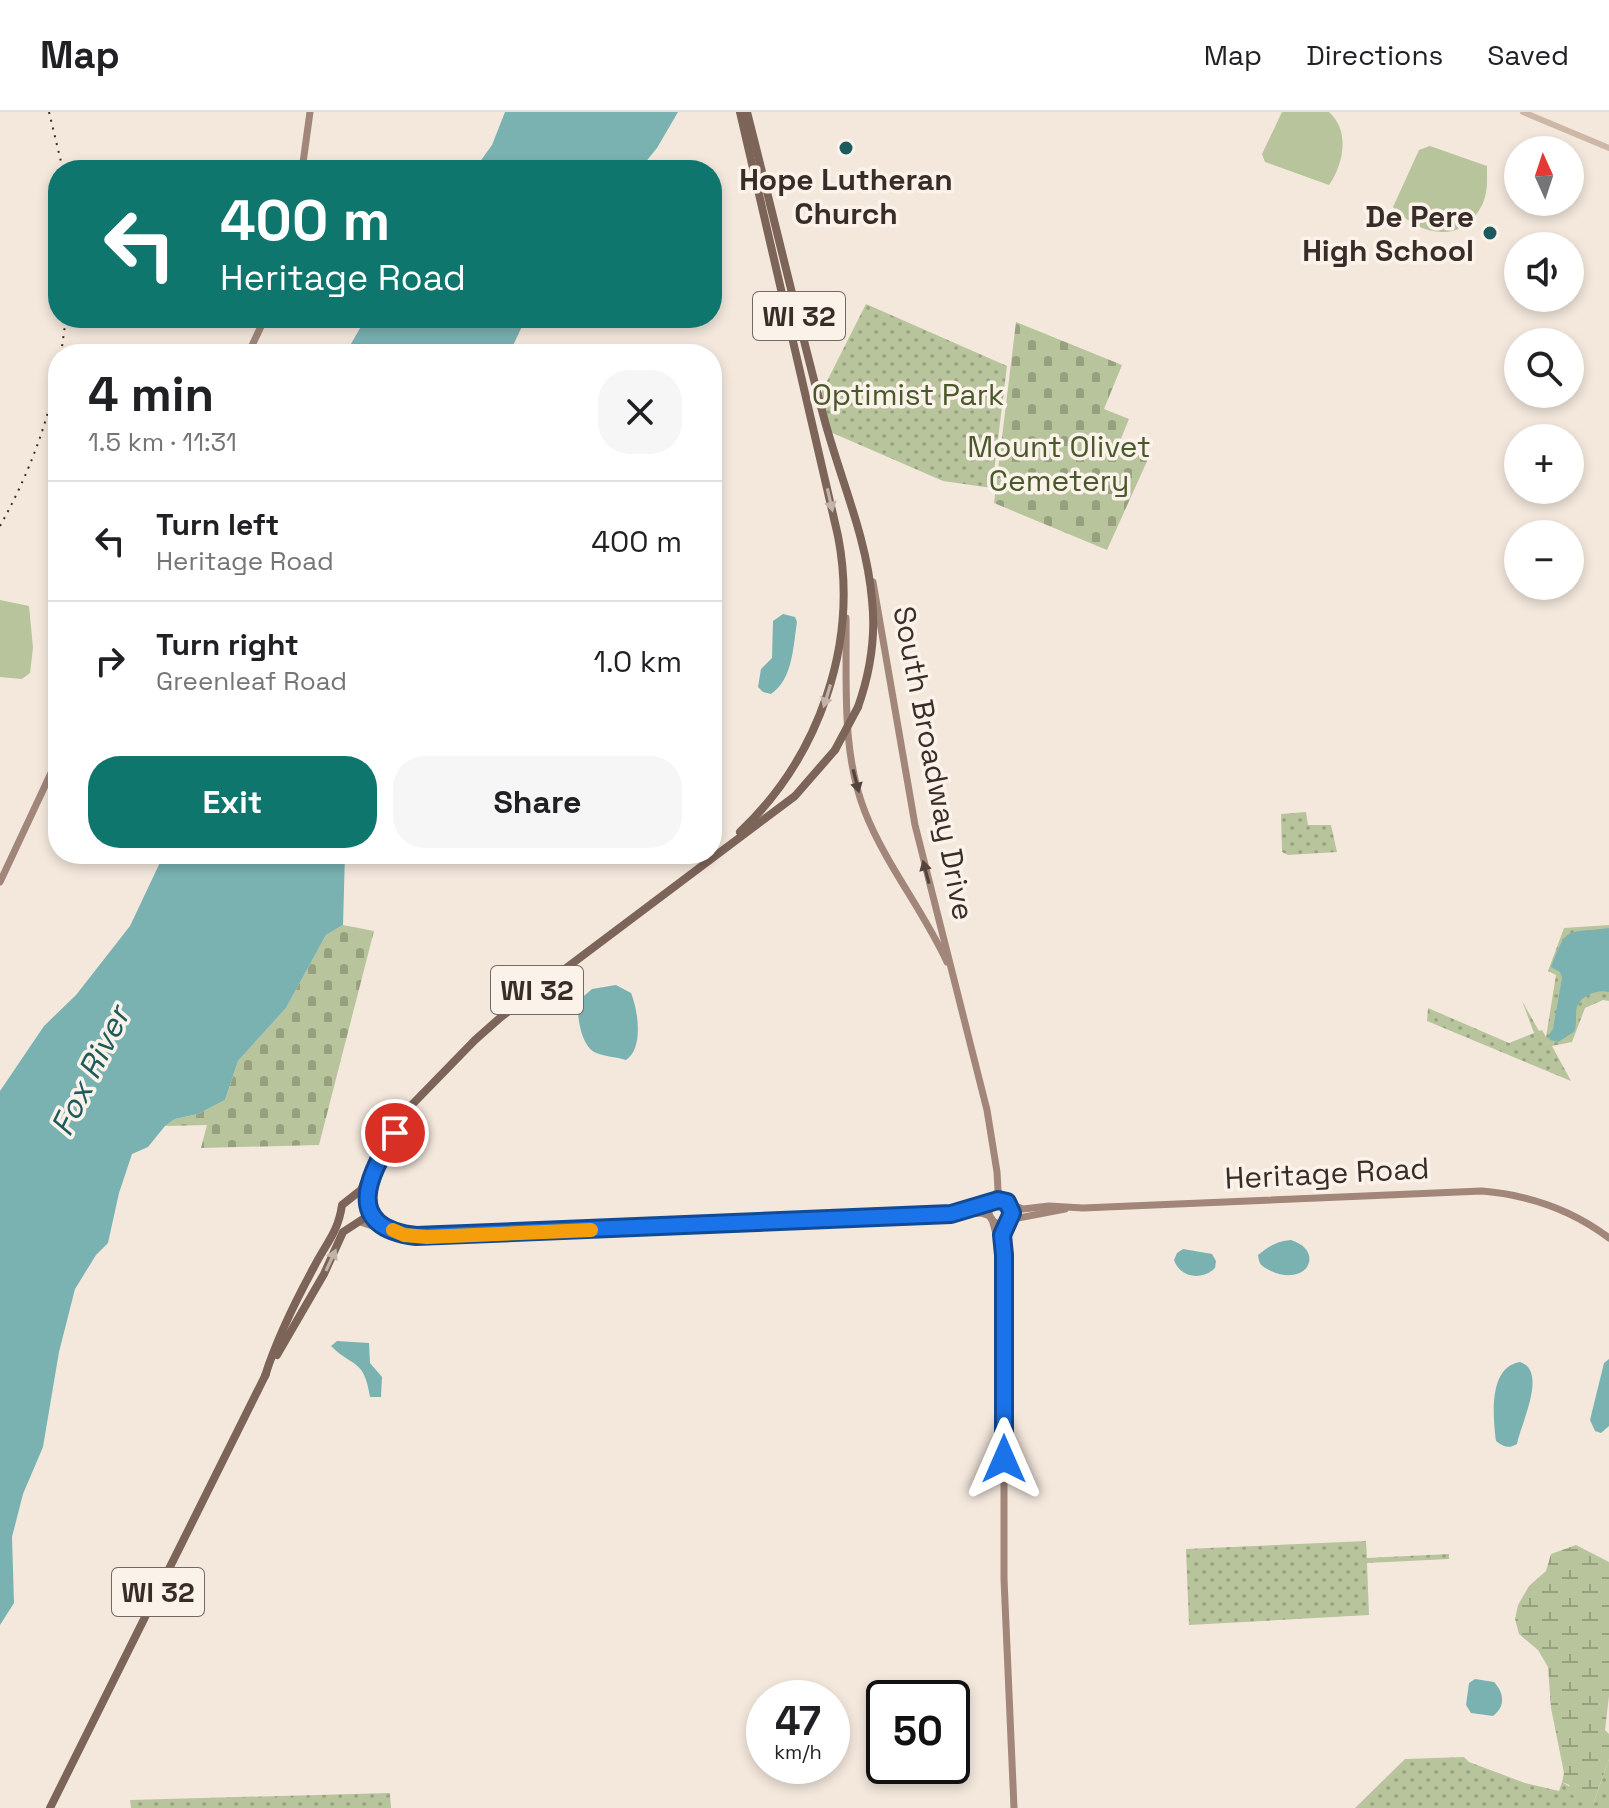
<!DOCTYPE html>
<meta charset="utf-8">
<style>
body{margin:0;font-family:"Space Grotesk",sans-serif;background:#f6f6f6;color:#202124;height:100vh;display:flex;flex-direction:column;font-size:30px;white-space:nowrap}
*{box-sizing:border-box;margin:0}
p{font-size:26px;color:#757577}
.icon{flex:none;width:44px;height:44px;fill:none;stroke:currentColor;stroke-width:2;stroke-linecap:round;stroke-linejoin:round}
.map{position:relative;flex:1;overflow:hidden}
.drawer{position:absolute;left:48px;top:232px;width:674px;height:520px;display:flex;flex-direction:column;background:#fff;border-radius:32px;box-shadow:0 4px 12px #0003}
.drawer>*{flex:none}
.guide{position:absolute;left:48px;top:48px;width:674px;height:168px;border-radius:32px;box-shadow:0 4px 12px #0003;background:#0f766e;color:#fff;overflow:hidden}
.needle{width:52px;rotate:357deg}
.fabs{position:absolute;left:1504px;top:24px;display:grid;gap:16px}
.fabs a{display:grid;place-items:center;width:80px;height:80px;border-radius:50%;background:#fff;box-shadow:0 4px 12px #0003;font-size:40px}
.speed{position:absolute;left:746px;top:1568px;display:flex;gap:16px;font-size:40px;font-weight:700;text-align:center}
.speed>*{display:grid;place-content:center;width:104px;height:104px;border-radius:50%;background:#fff;box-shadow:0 4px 12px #0003;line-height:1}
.speed small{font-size:20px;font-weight:400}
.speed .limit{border:4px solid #111;border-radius:12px;background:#fff;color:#111}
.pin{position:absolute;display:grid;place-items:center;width:68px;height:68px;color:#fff;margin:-34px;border:4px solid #fff;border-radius:50%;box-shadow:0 2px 8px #0007}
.me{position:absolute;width:88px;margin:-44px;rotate:0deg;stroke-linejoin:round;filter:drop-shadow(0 0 6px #0008)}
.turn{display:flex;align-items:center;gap:28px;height:168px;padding:0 40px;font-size:36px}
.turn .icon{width:104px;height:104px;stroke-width:2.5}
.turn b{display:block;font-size:56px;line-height:68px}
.round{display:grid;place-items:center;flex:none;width:84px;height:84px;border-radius:32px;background:#f6f6f6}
.overview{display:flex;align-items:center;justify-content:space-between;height:136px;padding:0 40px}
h1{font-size:48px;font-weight:600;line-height:60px}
.action{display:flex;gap:16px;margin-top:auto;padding:16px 40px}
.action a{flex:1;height:92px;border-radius:32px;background:#0f766e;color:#fff;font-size:32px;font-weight:600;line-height:92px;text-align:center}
.action a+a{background:#f6f6f6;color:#202124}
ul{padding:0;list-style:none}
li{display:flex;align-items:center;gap:24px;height:120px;padding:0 40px;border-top:2px solid #e0e0e0}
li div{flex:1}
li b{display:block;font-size:30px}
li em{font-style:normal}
header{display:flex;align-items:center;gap:48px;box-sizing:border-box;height:112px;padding:0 40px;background:#fff;border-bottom:2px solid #e0e0e0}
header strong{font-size:38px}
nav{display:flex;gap:44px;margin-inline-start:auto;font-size:28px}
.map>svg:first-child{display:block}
.grass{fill:url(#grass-dots)}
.wetland{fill:url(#wetland-marsh)}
.cemetery{fill:url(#cemetery-stones)}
.garden{fill:#b8c49c}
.water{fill:#7ab2b2}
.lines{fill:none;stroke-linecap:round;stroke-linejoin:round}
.tertiary{stroke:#cdb8a8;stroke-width:6}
.secondary{stroke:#a18679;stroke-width:7}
.primary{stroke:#7c6459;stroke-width:8}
.rail{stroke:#392d29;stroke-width:2;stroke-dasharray:2 6;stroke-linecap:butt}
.primary-bridge{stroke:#7c6459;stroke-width:8}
.oneway{fill:#c2b3a9}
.oneway2{fill:#53433d}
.route-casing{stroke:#114b97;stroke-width:20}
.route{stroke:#1a73e8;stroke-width:14}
.slow{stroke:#f59e0b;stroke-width:14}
.poi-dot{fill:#1c5b5d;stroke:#fbf3ea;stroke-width:3}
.labels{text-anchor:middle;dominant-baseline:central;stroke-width:7;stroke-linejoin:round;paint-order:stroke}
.shield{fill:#fbf3ea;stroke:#736863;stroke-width:2}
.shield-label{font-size:28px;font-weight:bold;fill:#392d29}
.poi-label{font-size:30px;font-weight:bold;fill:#392d29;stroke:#fbf3ea}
.park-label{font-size:30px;fill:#49592b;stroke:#fbf3ea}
.street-label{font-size:30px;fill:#392d29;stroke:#fbf3ea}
.water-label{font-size:32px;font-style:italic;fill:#1c5b5d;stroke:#fbf3ea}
</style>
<header>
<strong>Map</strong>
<nav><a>Map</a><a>Directions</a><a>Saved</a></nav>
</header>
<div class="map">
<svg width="1609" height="1696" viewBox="0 0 1609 1696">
<defs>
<pattern id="grass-dots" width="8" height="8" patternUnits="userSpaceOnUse" patternTransform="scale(2)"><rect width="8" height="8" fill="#b8c49c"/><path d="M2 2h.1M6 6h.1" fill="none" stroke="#97a07f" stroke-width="1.8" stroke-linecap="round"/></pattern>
<pattern id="wetland-marsh" width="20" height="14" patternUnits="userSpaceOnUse" patternTransform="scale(2)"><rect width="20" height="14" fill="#b8c49c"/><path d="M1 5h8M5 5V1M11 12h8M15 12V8" fill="none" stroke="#97a07f"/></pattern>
<pattern id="cemetery-stones" width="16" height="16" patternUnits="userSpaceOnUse" patternTransform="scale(2)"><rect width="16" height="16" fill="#b8c49c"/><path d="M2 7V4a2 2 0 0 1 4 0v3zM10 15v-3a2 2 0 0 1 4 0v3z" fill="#97a07f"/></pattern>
</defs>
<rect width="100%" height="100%" fill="#f4e8dd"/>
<!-- grass -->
<g class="grass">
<path d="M866,192l141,62 -15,122 -49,-7 -115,-50 -9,-34z"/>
<path d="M1306,700l2,13h23l6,27 -49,3 -6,-3 -1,-38z"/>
<path d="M1609,813v76l-6,-1 -18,8 -13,34 -20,4 19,35 -144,-60 1,-13 81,35 25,-10 -12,-32 17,30 3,-1 4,7 10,-62 -8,-4 16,-43z"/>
<path d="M1366,1429l1,17 82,-4v5l-82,4 2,52 -180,10 -3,-76z"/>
<path d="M1464,1645l5,5 56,21 34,8 3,-9 32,20 15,-43v49h-254l50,-49z"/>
<path d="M390,1681l1,15h-260l-1,-8z"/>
</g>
<!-- wetland -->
<path class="wetland" d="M1576,1433l33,17v134l-4,34 4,4v25l-15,43 -5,2 -17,-9 -3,-10 -7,-3 2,-9 -13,-65 -3,-41 -10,-17 -19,-16 -4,-15 3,-14 11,-19 17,-15 5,-17z"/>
<!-- cemetery -->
<g class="cemetery">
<path d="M1016,210l106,43 -18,44 25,10 -11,27 30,13 -41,91 -113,-47z"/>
<path d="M343,813l31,6 -55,214 -118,3 6,-23 -42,1 10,-7 23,-5 27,-14 13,-39 48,-53 40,-73z"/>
</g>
<!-- garden -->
<g class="garden">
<path d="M1282,0h47c21,19 15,51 0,73l-64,-23 -3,-8z"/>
<path d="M1430,34l57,20c0,13 1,25 -4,37 -20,43 -64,33 -90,4l26,-57z"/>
<path d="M0,488l29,6 4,42 -3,25 -8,6 -22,-2z"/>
</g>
<!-- water -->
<g class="water">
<path d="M505,0h173l-21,36 -18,22h-165l18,-25z"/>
<path d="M366,206h160l-17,36h-164z"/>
<path d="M783,502l12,3 2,5c-4,25 -4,57 -26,72l-8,-2 -5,-5 3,-18 11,-11 1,-37z"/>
<path d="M164,742h181l-2,71 -17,10 -40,73 -48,53 -13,39 -27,14 -23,5 -10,7 -17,21 -16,7 -13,39 -11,50 -12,12 -21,34 -16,63 -16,95 -20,47 -11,43 2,66 -14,22v-534l44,-65 32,-31 54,-69z"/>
<path d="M1609,816v64c-10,-3 -25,2 -31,12 -4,8 0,19 -4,28l-16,10 -8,-2 -2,-4 5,-7 9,-51 -2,-6 -9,-5c17,-43 14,-33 58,-39z"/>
<path d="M616,873l15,8c7,17 13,55 -5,67 -9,-3 -25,-4 -32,-8 -14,-9 -16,-35 -17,-50l15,-13z"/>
<path d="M1291,1128c35,11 16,49 -22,30 -8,-4 -10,-6 -11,-15 11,-9 19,-14 33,-15z"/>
<path d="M1183,1137l29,5 4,7 -1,7c-13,13 -35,10 -41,-8l3,-7z"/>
<path d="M337,1229l32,2 1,20 12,14 -1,20h-11c-6,-39 -17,-29 -39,-51z"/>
<path d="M1609,1247v67l-8,7 -6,-2 -5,-11 14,-57z"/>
<path d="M1520,1250c28,9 1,61 -3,82 -9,5 -13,3 -21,-3 -3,-24 -8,-74 24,-79z"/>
<path d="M1475,1567l19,3c10,11 12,24 -1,34l-22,-3 -5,-8 3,-22z"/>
</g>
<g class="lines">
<!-- tertiary -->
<path class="tertiary" d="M1523,0l86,36"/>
<!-- secondary -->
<g class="secondary">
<path d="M302,58l8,-58"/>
<path d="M248,242l17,-36"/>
<path d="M873,470l42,243 72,285 10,62 1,18 -4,12"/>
<path d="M846,506c1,64 -5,133 19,194 21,53 58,98 82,150"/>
<path d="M0,770l58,-124"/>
<circle cx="1001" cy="1100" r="12"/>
<path d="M1010,1092l13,5 26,-3 34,2 399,-17c46,4 89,18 127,47"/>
<path d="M367,1097l6,10 14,8"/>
<path d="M992,1107l7,26"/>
<path d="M1008,1108l57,-11"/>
<path d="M360,1110l37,12 30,3 524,-23 30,-1 9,3"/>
<path d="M1007,1110l-5,13 2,20v324l10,229"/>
</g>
<!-- primary -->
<g class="primary">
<path d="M740,0l98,424c21,108 -19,221 -98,296"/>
<path d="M747,0c26,102 50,205 77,306 16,60 43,120 48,182 4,37 -2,73 -14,107"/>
<path d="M277,1243l47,-81 19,-42 23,-15 1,-24 8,-24 37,-58"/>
<path d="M265,1264c12,-38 30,-74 49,-109 12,-24 24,-34 28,-62l19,-15 15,-37 24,-36 75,-77 26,-23 294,-221 40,-46"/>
<path d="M50,1696l216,-434"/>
</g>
<!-- rail -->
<g class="rail">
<path d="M49,0l14,58"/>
<path d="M61,242l5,-36"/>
<path d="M0,414c27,-48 48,-102 58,-156"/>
</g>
<!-- primary-bridge -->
<path class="primary-bridge" d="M835,638l23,-43"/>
</g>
<!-- one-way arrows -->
<defs><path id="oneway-solid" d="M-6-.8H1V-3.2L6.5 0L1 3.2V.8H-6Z" transform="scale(2)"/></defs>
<g class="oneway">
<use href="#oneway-solid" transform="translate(830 388) rotate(77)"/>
<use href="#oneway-solid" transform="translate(827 584) rotate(107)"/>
<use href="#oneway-solid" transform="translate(331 1148) rotate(-65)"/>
</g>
<g class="oneway2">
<use href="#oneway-solid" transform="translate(856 669) rotate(76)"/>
<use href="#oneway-solid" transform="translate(926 760) rotate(-105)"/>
</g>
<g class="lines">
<defs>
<path id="route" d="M395,1021c-28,43 -52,94 21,103l535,-22 47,-14 9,2 5,11 -10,22 2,20v204"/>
</defs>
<!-- route casing -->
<use href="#route" class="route-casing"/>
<!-- route -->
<use href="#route" class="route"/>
<!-- slow -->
<path class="slow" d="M393,1118l11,5 23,2 164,-7"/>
</g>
<!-- markers -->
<g class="poi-dot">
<circle cx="846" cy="36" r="8"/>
<circle cx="1490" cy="121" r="8"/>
</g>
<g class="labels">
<!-- shield labels -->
<g class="shield">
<rect x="753" y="180" width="92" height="48" rx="6"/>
<rect x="491" y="854" width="92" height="48" rx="6"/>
<rect x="112" y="1456" width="92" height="48" rx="6"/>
</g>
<g class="shield-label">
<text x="799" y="204">WI 32</text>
<text x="537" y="878">WI 32</text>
<text x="158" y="1480">WI 32</text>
</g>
<!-- poi labels -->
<g class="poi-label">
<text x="846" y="67">Hope Lutheran<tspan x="846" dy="34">Church</tspan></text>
<text x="1474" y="104" text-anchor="end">De Pere<tspan x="1474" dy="34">High School</tspan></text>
</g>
<!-- park labels -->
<g class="park-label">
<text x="908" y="282">Optimist Park</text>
<text x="1059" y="334">Mount Olivet<tspan x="1059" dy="34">Cemetery</tspan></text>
</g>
<!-- street labels -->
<g class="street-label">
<text transform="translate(934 651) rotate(79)">South Broadway Drive</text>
<text transform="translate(1327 1061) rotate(-3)">Heritage Road</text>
</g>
<!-- water labels -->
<g class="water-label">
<text transform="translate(90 959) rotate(-64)">Fox River</text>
</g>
</g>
</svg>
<div class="fabs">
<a><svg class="needle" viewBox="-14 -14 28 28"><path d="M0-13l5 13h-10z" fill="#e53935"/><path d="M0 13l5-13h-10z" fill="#757577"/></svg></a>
<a><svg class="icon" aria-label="sound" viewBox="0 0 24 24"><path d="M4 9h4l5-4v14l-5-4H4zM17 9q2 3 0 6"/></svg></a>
<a><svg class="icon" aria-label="search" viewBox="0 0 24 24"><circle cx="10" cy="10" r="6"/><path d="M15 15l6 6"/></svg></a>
<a>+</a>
<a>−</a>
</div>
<div class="speed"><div>47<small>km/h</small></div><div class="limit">50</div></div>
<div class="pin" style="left:395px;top:1021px;background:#d93025"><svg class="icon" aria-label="arrive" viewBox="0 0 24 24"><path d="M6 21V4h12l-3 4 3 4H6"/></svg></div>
<svg class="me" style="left:1004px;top:1347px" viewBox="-20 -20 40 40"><path d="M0-17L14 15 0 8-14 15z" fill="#1a73e8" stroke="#fff" stroke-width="4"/></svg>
<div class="guide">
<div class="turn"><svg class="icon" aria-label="left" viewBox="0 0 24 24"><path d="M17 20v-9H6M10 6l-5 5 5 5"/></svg><div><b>400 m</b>Heritage Road</div></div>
</div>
<section class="drawer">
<div class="overview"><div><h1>4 min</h1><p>1.5 km · 11:31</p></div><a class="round"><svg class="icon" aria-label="close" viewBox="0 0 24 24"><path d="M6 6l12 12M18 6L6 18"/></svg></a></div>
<ul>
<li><svg class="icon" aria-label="left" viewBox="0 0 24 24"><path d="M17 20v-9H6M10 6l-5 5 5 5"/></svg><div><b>Turn left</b><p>Heritage Road</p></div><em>400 m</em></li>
<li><svg class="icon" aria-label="right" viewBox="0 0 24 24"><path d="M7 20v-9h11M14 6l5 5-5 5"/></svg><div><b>Turn right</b><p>Greenleaf Road</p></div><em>1.0 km</em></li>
</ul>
<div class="action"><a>Exit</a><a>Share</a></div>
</section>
</div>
